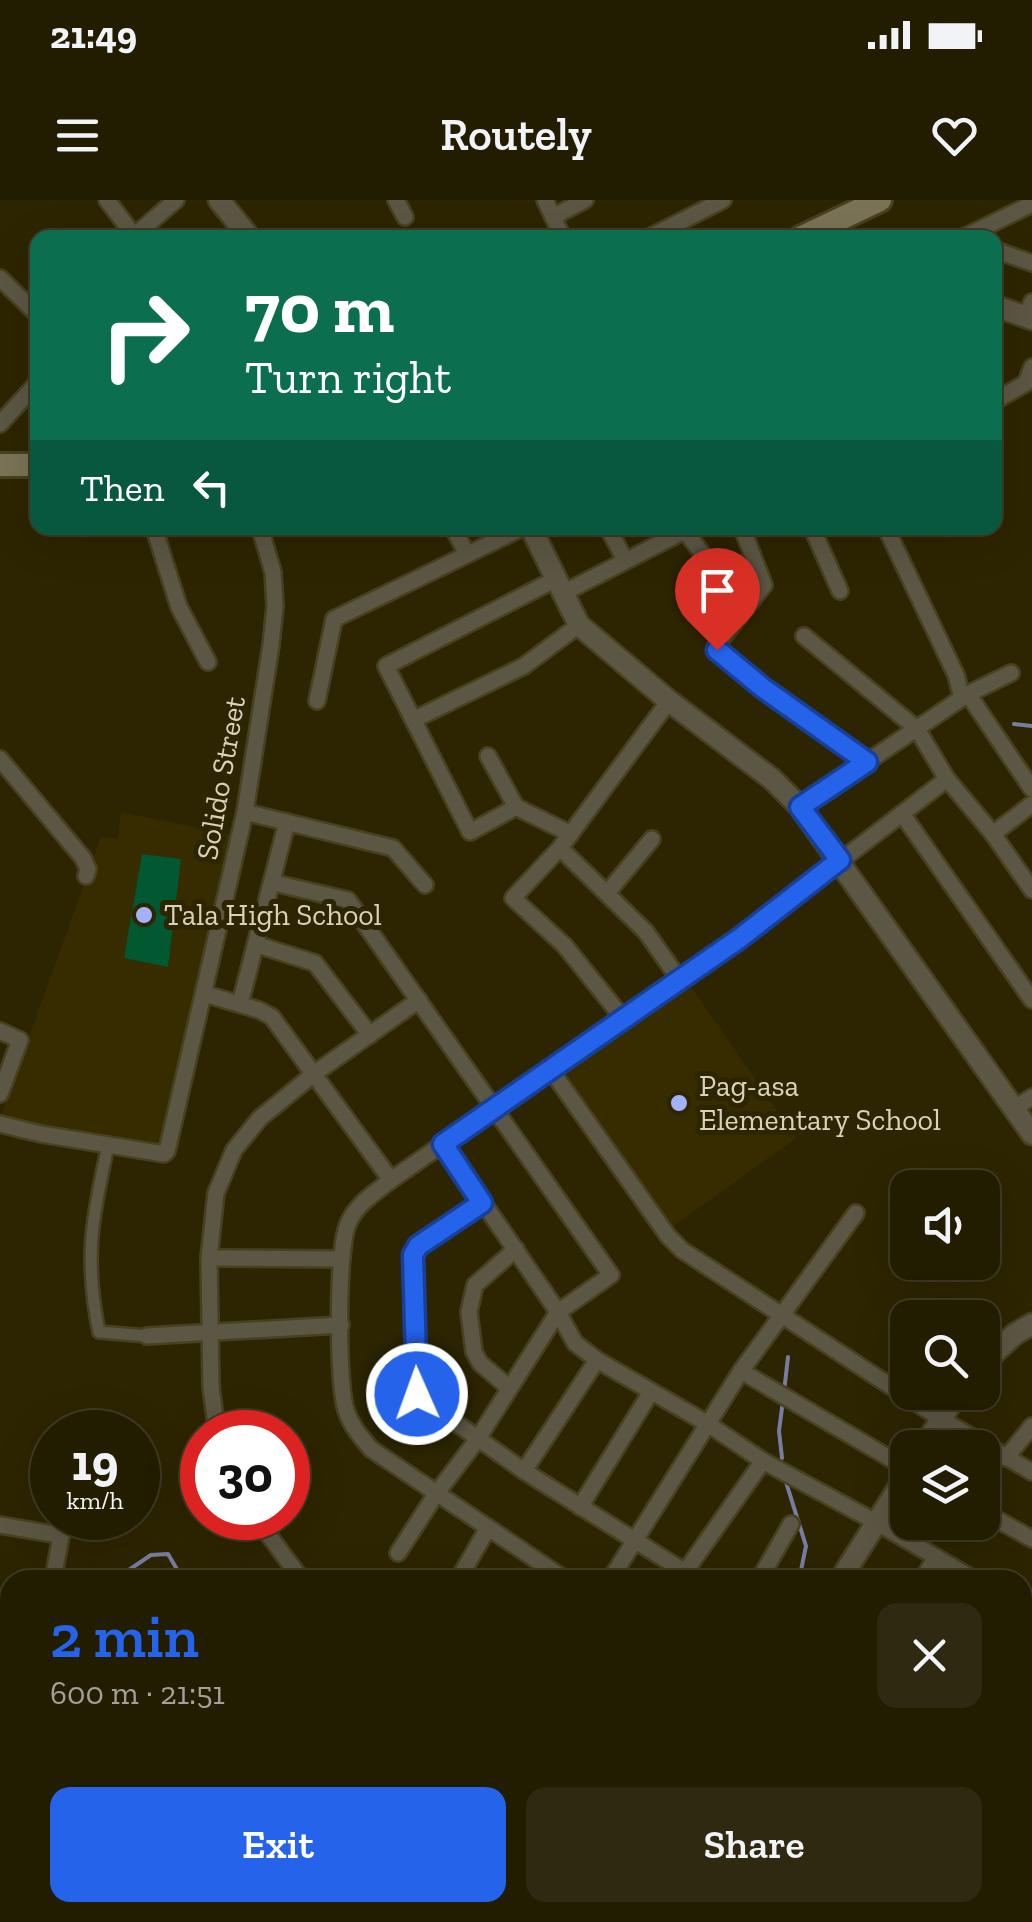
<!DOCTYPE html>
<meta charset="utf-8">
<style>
body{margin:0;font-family:"Zilla Slab",serif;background:#2e2910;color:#f1f3f6;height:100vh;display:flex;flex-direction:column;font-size:38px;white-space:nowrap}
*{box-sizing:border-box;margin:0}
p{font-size:32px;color:#a2a199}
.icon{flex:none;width:55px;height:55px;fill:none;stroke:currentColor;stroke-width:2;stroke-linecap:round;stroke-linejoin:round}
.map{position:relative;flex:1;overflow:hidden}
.side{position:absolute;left:0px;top:1370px;width:1032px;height:352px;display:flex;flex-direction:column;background:#221c01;border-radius:30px 30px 0 0;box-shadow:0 10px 40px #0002,0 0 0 2px #3f3a23}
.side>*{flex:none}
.banner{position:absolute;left:30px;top:30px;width:972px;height:305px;border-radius:20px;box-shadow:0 10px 40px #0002,0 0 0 2px #3f3a23;background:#0b6e4f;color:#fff;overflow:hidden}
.fabs{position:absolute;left:890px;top:970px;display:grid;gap:20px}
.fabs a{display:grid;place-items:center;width:110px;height:110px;border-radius:20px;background:#221c01;box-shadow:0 10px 40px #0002,0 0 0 2px #3f3a23;font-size:50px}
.speed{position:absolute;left:30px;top:1210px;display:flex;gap:20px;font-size:50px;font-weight:700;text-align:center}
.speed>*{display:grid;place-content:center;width:130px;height:130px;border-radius:50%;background:#221c01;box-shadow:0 10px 40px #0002,0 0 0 2px #3f3a23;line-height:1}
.speed small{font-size:25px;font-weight:400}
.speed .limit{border:15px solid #d22;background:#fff;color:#111}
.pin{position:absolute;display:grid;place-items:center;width:85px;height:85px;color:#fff;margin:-102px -42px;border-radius:50% 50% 50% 0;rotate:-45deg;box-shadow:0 0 10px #0007}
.pin .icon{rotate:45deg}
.me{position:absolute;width:110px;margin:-55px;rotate:358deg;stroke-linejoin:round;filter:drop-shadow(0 0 8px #0008)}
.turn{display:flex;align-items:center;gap:35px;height:210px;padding:0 50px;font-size:45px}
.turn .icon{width:130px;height:130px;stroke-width:2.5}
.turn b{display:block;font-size:70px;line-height:85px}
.then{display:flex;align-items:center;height:95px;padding:0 50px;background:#0003;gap:20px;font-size:38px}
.round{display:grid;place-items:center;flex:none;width:105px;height:105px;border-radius:20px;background:#2e2910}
.summary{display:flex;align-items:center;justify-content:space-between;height:170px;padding:0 50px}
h1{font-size:60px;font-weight:600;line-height:75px;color:#2563eb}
.button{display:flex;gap:20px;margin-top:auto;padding:20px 50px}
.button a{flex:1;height:115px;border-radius:20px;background:#2563eb;color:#fff;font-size:40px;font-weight:600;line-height:115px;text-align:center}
.button a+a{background:#2e2910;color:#f1f3f6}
.status{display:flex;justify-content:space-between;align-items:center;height:70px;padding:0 50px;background:#221c01;direction:ltr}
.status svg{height:28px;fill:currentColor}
header{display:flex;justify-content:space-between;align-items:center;height:130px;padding:0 50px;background:#221c01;font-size:45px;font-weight:600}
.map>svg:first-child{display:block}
.built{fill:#362c00}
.green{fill:#015831}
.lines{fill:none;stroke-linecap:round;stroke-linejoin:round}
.stream{stroke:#777da1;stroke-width:4}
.pedestrian-casing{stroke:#48411f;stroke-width:16}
.minor-casing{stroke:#48411f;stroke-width:20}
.tertiary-casing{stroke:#48411f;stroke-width:25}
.secondary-casing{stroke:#48411f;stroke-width:28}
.pedestrian{stroke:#5c5744;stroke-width:11}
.minor{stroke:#5c5744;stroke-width:15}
.tertiary{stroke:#5c5744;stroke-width:20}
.secondary{stroke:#7b7355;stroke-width:22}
.route-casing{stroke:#184099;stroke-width:25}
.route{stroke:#2563eb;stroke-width:18}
.poi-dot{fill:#a4b2fc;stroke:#2d2501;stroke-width:4}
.labels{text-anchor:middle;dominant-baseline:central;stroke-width:10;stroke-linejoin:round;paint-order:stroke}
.street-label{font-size:30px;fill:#d8d2ba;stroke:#2d2501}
.poi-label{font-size:30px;fill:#d8d2ba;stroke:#2d2501;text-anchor:start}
</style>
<div class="status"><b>21:49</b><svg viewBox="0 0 49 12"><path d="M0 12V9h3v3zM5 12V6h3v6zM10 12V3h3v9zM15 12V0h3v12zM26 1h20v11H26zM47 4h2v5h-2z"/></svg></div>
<header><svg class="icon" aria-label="menu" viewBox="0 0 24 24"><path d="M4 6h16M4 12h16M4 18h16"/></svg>Routely<svg class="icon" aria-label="heart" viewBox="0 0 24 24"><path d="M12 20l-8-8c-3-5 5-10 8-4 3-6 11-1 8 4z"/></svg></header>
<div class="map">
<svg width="1032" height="1722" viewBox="0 0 1032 1722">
<rect width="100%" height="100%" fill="#2d2501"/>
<!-- built -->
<g class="built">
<path d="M121,612l111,23 -63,310 -97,-9 -72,-18 101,-281 17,2z"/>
<path d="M685,778l111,160 -125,90 -109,-160z"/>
</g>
<!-- green -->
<path class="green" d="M142,654l39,5 -13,108 -44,-9z"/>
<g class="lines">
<!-- stream -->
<g class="stream">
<path d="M1014,524l18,2"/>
<path d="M784,1192l4,-35"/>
<path d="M782,1258l-3,-27 4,-31"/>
<path d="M785,1279l21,67 -7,34"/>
<path d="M114,1380l37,-25 17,-1 10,17 11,9"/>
<path d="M193,1380l35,-7 6,7"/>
<path d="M1022,1412l10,-18"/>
<path d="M0,1447l10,-6"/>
</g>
<defs>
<path id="pedestrian" d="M108,946c-16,71 -24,113 -9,186l48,4"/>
<g id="minor">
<path d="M107,0l29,38"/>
<path d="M396,0l9,17"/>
<path d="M545,0l18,38"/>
<path d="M553,17l32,-17"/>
<path d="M134,36l42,-36"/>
<path d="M648,38l75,-38"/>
<path d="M962,38l70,-34"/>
<path d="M995,50l37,13"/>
<path d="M0,78l38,37"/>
<path d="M1026,117l6,-15"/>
<path d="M995,201l31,-18 6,-16"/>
<path d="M0,224l38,-42"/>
<path d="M154,328l25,79 29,55"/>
<path d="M453,328l14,26"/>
<path d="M608,328l17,32"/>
<path d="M683,328l27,36 40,36"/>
<path d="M742,328l22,57 -48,61 1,4 46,38 104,74"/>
<path d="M812,328l28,63"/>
<path d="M886,328l70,147 6,23"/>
<path d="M563,393l127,-65"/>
<path d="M804,436l113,93 30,50 46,55 39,56"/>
<path d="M968,494l64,95"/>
<path d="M317,501l17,-82 188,-91"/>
<path d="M413,520l111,-54 55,-41"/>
<path d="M488,556l28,51 -46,25 -84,-166 170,-87"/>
<path d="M0,559l83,99 5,11 -2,7"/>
<path d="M516,607l55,27"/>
<path d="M800,607l168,-113 43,-21"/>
<path d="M245,612l148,36 32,37"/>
<path d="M903,615l129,185"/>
<path d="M993,634l39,-30"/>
<path d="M560,648l86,84 33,47"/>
<path d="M274,683l74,17 263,375 -53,37 -81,128 -41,54 -38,59"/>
<path d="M607,693l45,-54"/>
<path d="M258,745l57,18 55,72"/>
<path d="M205,794l54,16 13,7 119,163"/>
<path d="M240,804l47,-182"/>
<path d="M622,817l-57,-71 -52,-48 47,-50 109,-147"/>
<path d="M0,831l20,9 -20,54"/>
<path d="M551,870l117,166 14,14 259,169 91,53"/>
<path d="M1014,909l18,-12"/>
<path d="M0,924l41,10 123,20 3,-3 78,-339 26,-167 4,-39 -2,-34 -13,-44"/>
<path d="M443,944l115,168 17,31 22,17 111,64 55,37 113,61 99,58"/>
<path d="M482,1003l-64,43 -5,9 5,141 106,75 174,109"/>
<path d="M209,1058l131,1"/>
<path d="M147,1136l194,-11"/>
<path d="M741,1171l167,98"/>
<path d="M508,1187l-28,-24 -6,-11 -5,-40 6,-27 41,-36"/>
<path d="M217,1232l-6,-45 -2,-129 7,-65 18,-43 26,-32 55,-45 104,-73"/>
<path d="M1006,1258l26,-32"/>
<path d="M524,1271l73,-111"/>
<path d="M580,1307l71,-115"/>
<path d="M982,1311l50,28"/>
<path d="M256,1318l46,62"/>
<path d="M0,1325l59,10"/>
<path d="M685,1372l78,-111"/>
<path d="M53,1380l8,-44"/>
<path d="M458,1380l30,-52"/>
<path d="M566,1380l-195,-131c-10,-12 -20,-23 -25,-39 -9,-27 -9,-161 2,-186 8,-20 27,-31 43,-44l349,-242 207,-159"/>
<path d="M610,1380l131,-209 115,-158"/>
<path d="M759,1380l32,-56"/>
<path d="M922,1380l14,-23"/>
<path d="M1022,1457l10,-15"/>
<path d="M1022,1581l10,-14"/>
<path d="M1022,1669l10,5"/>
<path d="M1022,1703l10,-17"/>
<path d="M307,1712l5,10"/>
<path d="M839,1712l15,10"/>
<path d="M184,1722l6,-10"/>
<path d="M937,1722l5,-10"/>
<path d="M1011,1722l6,-10"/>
</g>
<g id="tertiary">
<path d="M219,0l31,38"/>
<path d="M995,106l37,13"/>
<path d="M531,328l48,97 90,76 103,78 28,28 232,327"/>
<path d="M982,1164l33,-30 17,-10"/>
<path d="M923,1248l35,-56"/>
<path d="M840,1380l68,-107"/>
<path d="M673,1712l2,10"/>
<path d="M276,1722l7,-10"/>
</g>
<g id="secondary">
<path d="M800,38l80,-38"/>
<path d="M0,265h38"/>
</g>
</defs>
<!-- pedestrian casing -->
<use href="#pedestrian" class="pedestrian-casing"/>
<!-- minor casing -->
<use href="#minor" class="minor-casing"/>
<!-- tertiary casing -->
<use href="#tertiary" class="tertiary-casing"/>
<!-- secondary casing -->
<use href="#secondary" class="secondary-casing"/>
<!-- pedestrian -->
<use href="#pedestrian" class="pedestrian"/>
<!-- minor -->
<use href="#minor" class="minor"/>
<!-- tertiary -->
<use href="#tertiary" class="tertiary"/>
<!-- secondary -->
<use href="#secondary" class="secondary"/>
</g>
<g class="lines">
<defs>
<path id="route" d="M417,1194l-4,-139 5,-9 64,-43 -39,-59 297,-206 100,-78 -40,-53 67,-45 -104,-74 -46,-38"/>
</defs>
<!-- route casing -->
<use href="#route" class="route-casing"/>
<!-- route -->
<use href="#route" class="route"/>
</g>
<!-- markers -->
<g class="poi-dot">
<circle cx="144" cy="715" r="10"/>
<circle cx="679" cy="903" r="10"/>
</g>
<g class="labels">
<!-- street labels -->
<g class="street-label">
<text transform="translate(221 578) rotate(-80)">Solido Street</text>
</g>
<!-- poi labels -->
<g class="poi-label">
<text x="164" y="715">Tala High School</text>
<text x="699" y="886">Pag-asa<tspan x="699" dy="34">Elementary School</tspan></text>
</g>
</g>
</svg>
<div class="fabs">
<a><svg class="icon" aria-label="sound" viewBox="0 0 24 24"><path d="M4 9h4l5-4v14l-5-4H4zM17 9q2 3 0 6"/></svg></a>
<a><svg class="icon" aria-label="search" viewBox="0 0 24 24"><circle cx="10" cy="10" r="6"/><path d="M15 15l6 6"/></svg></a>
<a><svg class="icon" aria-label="layers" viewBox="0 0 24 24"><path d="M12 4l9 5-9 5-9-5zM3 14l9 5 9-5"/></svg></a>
</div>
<div class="speed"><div>19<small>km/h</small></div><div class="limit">30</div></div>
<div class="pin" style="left:717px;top:450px;background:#d93025"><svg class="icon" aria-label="arrive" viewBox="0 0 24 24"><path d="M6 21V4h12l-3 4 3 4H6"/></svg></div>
<svg class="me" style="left:417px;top:1194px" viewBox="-20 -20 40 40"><circle r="17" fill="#2563eb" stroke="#fff" stroke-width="3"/><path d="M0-11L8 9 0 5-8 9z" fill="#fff"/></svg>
<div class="banner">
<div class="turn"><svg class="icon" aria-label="right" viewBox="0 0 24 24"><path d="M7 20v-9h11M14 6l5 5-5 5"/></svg><div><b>70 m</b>Turn right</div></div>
<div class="then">Then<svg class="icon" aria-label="left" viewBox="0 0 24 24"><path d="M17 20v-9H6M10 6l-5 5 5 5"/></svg></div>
</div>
<section class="side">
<div class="summary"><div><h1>2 min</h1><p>600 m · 21:51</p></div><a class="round"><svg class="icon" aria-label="close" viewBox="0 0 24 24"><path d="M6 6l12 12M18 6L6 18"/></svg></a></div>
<div class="button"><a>Exit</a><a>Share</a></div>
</section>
</div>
